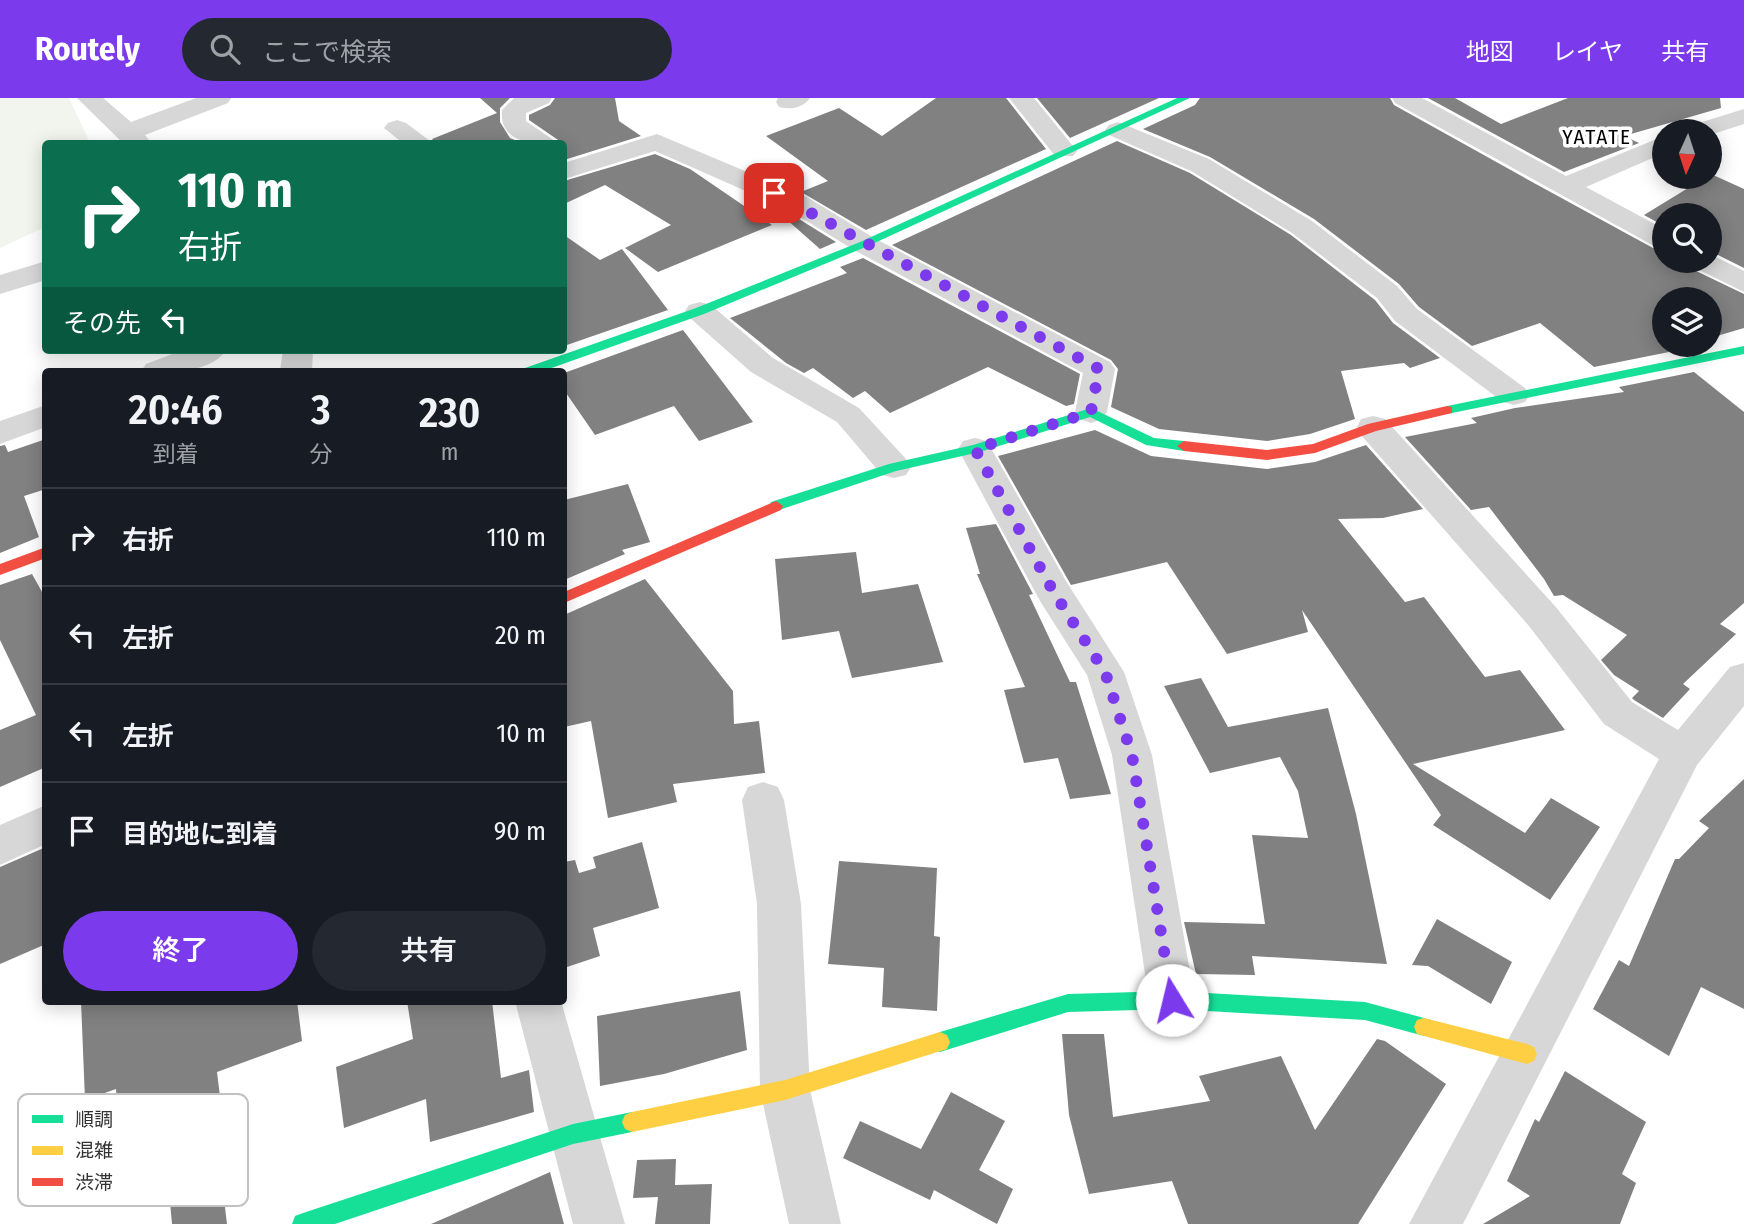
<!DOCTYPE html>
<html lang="ja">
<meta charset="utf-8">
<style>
body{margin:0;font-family:"Fira Sans Condensed","Noto Sans JP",sans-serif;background:#242831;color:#f1f3f6;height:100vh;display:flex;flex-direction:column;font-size:26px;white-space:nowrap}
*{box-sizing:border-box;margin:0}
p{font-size:23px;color:#9ea1a6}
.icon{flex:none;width:38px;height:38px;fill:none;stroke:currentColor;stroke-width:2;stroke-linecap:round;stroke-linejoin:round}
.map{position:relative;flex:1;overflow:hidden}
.sheet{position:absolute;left:42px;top:270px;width:525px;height:637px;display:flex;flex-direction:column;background:#171b24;border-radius:7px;box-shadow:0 4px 18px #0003}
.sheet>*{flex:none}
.banner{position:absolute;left:42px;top:42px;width:525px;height:214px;border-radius:7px;box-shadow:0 4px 18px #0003;background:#0b6e4f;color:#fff;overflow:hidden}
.needle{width:46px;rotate:183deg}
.tools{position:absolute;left:1652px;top:21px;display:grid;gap:14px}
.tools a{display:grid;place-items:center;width:70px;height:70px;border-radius:50%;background:#171b24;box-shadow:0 4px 18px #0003;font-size:35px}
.pin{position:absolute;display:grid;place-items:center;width:60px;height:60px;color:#fff;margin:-30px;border-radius:14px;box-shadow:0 4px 10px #0006}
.me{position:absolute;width:77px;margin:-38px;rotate:351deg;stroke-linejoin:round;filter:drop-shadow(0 0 5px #0008)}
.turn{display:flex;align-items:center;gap:24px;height:147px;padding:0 21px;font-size:32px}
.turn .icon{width:91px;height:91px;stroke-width:2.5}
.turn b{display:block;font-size:49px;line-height:60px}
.then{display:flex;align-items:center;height:66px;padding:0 21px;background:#0003;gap:14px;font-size:26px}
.eta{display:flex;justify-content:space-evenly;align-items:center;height:119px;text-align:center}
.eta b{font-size:42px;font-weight:600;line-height:49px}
.action{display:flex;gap:14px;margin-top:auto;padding:14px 21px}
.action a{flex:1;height:80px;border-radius:42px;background:#7c3aed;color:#fff;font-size:28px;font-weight:600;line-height:80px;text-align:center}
.action a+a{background:#242831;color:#f1f3f6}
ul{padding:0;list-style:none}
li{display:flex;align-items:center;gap:21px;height:98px;padding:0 21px;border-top:2px solid #363941}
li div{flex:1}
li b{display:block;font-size:26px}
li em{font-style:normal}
header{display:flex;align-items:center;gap:42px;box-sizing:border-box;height:98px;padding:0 35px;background:#7c3aed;color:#fff}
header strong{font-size:33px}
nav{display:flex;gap:38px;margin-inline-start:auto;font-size:24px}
.search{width:490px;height:63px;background:#242831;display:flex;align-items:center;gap:18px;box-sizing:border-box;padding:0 24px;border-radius:38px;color:#9ea1a6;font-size:26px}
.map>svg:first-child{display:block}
.green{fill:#f1f5ed}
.building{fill:#818181}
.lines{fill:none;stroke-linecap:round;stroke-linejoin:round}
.street{fill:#d7d7d7;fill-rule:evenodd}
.fast{fill:#16e098;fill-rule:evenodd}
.slow{fill:#ffcf43;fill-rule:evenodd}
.jam{fill:#f24e42;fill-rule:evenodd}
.route{stroke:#7c3aed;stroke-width:12;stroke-dasharray:0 21.6}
.labels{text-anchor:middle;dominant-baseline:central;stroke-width:7;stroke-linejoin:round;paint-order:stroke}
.far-neighbourhood-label{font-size:21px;letter-spacing:2px;fill:#000;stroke:#fff}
.key{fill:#fff;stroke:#c2c2c2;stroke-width:2}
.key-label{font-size:19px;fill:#333}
</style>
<header>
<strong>Routely</strong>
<div class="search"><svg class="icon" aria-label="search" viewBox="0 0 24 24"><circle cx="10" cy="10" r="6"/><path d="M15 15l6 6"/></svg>ここで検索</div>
<nav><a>地図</a><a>レイヤ</a><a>共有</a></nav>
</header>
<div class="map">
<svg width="1744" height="1126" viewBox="0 0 1744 1126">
<rect width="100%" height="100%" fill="#fff"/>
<!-- green -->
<path class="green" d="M0,0h69l21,45 -44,1 -1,83 -45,21z"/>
<!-- building -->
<g class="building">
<path d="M480,0h30l-10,10v14l10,16 14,6h-88l-4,-5 65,-26z"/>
<path d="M555,0h60l4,23 22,15 -77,24v-16l-35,-24v-5l21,-10z"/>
<path d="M936,0h70l40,51 -180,81 -65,-38 27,-11 -62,-45 73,-28 43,28z"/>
<path d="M1037,0h122l-89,40z"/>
<path d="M1200,0h190l4,7 140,78 119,65 11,2v11h22l6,8 52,25v34l-34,10v-39h-46v46h22l-19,5 2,2 -75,15 -54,-44 -68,23 -53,-39 -20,-23 -85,-65 -104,-62 -67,-28 52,-24z"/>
<path d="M1428,0h27l46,26 67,-26h152l1,10 -97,28 15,7 -75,29z"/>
<path d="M1117,43l73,32 101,62 84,65 18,23 47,35 -30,10 -6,-5 -63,8 14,48 -45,15 -43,7 -108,-12 -48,-22 7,-38 -7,-9 -219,-115z"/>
<path d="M655,56l35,15 82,56 -114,47 -33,-24 46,-23 -66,-40 -41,19v-23z"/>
<path d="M1711,76l33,15v79l-34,-17v-36h-46v11l-20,-11z"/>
<path d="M769,106l17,7 50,31 -16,7z"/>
<path d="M564,137l36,25 22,-11 46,61 -104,36z"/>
<path d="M863,160l217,116 -6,30 -8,2 -78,-39 -98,46 -25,-22 -12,7 -40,-30 -9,5 -18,-10 -56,-45 117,-45 -7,-6z"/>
<path d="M683,232l70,92 -54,19 -25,-35 -79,29 -31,-45v-17z"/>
<path d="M1694,274l50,40v191l-24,21 16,10 -53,50 7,5 -27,29 -29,-18 -2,-2 7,-7 -25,-16 -13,-15 26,-25 -64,-40 -9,1 -10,-17 -55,-72 -18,3 -66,-73 72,-14 -6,-5 44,-10 109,-16 -5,-5z"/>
<path d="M1095,332l56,26 116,13 48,-7 51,-17 57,64 -40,9 -45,1 67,83 19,-5 61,80 35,-7 45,60 -152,34 112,69 26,-35 49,29 -50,73 -117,-75 8,-10 -139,-205 6,22 -81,22 -60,-92 -96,23 -73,-129z"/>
<path d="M46,341v50l-22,7 15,41 -39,16v-107l5,-1 3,7z"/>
<path d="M628,386l22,58 -28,8 3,4 -61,26v-80z"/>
<path d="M996,426l37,70 -4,1 41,87h6l35,112 -41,5 -12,-41 -34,5 -20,-73 21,-3 -48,-113h3l-14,-46z"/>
<path d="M856,454l6,41 56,-9 25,78 -91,16 -13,-47 -57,9 -7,-81z"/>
<path d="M32,476l14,25v168l-46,20v-57l36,-15 -36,-75v-55z"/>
<path d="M645,481l88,112 1,33 25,-3 6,52 -92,11 4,18 -69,16 -17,-97 -27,6v-112z"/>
<path d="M1201,580l27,49 100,-19 28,106 31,150 -135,-8 3,19 -59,-1 -12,-52 81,2 -13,-89 56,3 -10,-47 -18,-34 -70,16 -46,-87z"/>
<path d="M1744,681v230l-43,-22 -32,69 -76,-47 26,-49 10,6 46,-107h4l30,-31 -10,-7z"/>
<path d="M642,744l17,66 -66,20 7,28 -36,12v-106l11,-2 4,13 17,-5 -3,-11z"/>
<path d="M46,749v97l-46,20v-97z"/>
<path d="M839,763l98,7 -3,68 6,1 -3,74 -55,-4 2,-39 -56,-4z"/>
<path d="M1437,821l75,43 -21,42 -63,-38 -16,-1z"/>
<path d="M740,893l7,59 -83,24 -64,12 -3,-70z"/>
<path d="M81,903h216l5,40 -85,31 9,74 -8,3 9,75h-55l-5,-55 -45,17 -6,-97 -31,11z"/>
<path d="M407,903h85l9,77 28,-8 5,42 -104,30 -4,-43 -82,29 -8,-61 77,-28z"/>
<path d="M1062,936h42l9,83 97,-16 -11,-25 82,-20 34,74 62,-91 8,2 61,43 -88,140h-170l-16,-43 -83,13 -20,-79z"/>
<path d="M1565,973l81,51 -24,52 14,9 -16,41h-137l47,-28 -23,-15 28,-62 4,3z"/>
<path d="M951,994l54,29 -26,49 34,19 -16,35 -63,-34 -4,10 -87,-42 17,-37 61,28z"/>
<path d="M676,1061l-1,26 37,-1 -2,40h-55l3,-27 -25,1 4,-38z"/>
<path d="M550,1074l14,52h-133l92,-40z"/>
</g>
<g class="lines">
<!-- street -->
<g class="street">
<path d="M77,0h26l28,24 65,-24h35l-3,5 -83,32 7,9h-28z"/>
<path d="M514,0h38l-3,5 -23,10v8l33,23c-25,0 -60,0 -57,-34z"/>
<path d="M778,0h32c-7,10 -20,12 -31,9l-3,-5z"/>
<path d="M1009,0h25l43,53 -4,5h-18z"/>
<path d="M1392,0h30l144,78 98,-40v17l-78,34 78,42v19l-10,-2 -259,-143z"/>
<path d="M1744,11v15l-34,11v-4h-25l4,-5z"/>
<path d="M397,22l9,3 28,21h-30l-20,-16 4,-5z"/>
<path d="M1118,24l91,37 103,62 85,65 20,23 108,79 5,7 -5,7 -11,3 -11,-3 -108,-81 -18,-23 -85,-65 -101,-62 -82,-36 -4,-5 4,-5z"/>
<path d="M657,36l150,63 67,41 236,124 5,7 -8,43 -5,7 -11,4 -11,-4 -5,-7 8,-39 -229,-123 -67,-41 -132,-58 -91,28v-16z"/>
<path d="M1710,156l34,17v21l-51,-25 -4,-6h21z"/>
<path d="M46,163v19l-46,14v-19z"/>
<path d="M700,204l11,3 62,53 86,50 47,51 5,8 -5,8 -12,3 -12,-3 -45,-53 -86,-50 -62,-55 -4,-6 4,-6z"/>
<path d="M183,252h43c-16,25 -59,21 -85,21l5,-7z"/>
<path d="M283,252h30l-1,21h-32z"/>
<path d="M46,307v22l-46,17v-23z"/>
<path d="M1373,318l12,3 170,187 77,96 46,28 52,-63 14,-4v43l-47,59 -234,459h-54l250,-465 -55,-35 -75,-98 -168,-191 -4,-8 4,-8z"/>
<path d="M975,340l12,3 79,140 58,91 28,83 43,245 -6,16 -17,6 -17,-6 -6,-16 -37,-245 -25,-80 -47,-74 -82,-152 5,-8z"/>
<path d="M763,684l15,5 6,13 17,104 9,186 31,134h-52l-29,-134 -3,-186 -15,-104 6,-13z"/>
<path d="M46,707v39l-46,21v-40z"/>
<path d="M515,903h46l64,223h-52z"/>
</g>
<!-- fast -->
<g class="fast">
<path d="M1177,0h13l-322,148 -164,68 -161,57h-19l1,-3 171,-60 164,-66z"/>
<path d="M1744,248v8l-297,60 -7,-4 7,-4z"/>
<path d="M1091,310l63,30 30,3 7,5 -7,5 -38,-6 -56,-28 -110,35 -84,19 -120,40 -7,-5 2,-4 118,-38 84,-19z"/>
<path d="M1172,893l193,11 59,16 7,2 3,7 -3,7 -7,2 -59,-16 -193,-11 -104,3 -128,40 -7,-3 -3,-7 3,-7 7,-3 128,-38z"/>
<path d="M632,1014l7,3 3,7 -3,7 -7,3 -59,12 -238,80h-43l3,-8 8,-3 270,-89z"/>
</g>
<!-- slow -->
<g class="slow">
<path d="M1424,920l103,26 7,3 3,7 -3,7 -7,3 -103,-28 -7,-2 -3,-7 3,-7z"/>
<path d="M940,934l7,3 3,7 -3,7 -162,51 -153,32 -7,-3 -3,-7 3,-7 7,-3 153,-32z"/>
</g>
<!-- jam -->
<g class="jam">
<path d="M1447,308l5,1v6l-76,18 -61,22 -48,7 -83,-9 -7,-5 7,-5 83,9 46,-6 55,-20z"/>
<path d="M776,403l7,5 -2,4 -217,93v-11z"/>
<path d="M46,449v11l-46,17v-11z"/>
</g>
</g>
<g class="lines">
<!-- route -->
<path class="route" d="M774,95l325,176 -8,43 -116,37 78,142 52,81 27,83 40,245"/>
</g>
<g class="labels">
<!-- far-neighbourhood labels -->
<g class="far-neighbourhood-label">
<text x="1597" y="39">YATATE</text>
</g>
</g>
<!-- legend -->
<rect x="18" y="996" width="230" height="112" rx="10" class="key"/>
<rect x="32" y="1017" width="31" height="8" fill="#16e098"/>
<rect x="32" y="1048" width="31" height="9" fill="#ffcf43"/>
<rect x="32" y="1080" width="31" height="8" fill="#f24e42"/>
<g class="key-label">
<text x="75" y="1028">順調</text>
<text x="75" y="1059">混雑</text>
<text x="75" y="1091">渋滞</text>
</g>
</svg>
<div class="tools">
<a><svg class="needle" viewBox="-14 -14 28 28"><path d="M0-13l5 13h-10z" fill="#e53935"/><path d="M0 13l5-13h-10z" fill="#9ea1a6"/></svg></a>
<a><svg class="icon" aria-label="search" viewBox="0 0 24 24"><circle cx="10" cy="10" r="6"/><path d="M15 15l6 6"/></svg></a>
<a><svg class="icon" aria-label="layers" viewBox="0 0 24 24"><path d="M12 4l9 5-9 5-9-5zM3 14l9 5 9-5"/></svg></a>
</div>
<div class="pin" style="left:774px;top:95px;background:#d93025"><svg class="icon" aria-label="arrive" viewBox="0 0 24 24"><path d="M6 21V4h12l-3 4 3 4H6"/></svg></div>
<svg class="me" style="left:1172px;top:902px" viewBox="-20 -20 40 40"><circle r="19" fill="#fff"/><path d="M0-13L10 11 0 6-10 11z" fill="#7c3aed"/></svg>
<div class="banner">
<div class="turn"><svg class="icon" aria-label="right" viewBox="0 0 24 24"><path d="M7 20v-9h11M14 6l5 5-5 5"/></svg><div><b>110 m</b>右折</div></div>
<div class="then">その先<svg class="icon" aria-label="left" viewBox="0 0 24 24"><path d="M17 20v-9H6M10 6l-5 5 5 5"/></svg></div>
</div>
<section class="sheet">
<div class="eta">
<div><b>20:46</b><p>到着</p></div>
<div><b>3</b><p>分</p></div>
<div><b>230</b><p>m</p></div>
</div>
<ul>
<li><svg class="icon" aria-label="right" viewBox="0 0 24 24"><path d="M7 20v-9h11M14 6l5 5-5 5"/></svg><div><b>右折</b></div><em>110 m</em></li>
<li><svg class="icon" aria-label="left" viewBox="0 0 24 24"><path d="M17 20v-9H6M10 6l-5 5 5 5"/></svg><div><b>左折</b></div><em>20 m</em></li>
<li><svg class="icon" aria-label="left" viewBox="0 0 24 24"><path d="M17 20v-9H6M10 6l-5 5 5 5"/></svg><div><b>左折</b></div><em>10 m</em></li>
<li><svg class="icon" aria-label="arrive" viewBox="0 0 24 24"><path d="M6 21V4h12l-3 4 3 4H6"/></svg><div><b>目的地に到着</b></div><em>90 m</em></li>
</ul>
<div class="action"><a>終了</a><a>共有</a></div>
</section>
</div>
